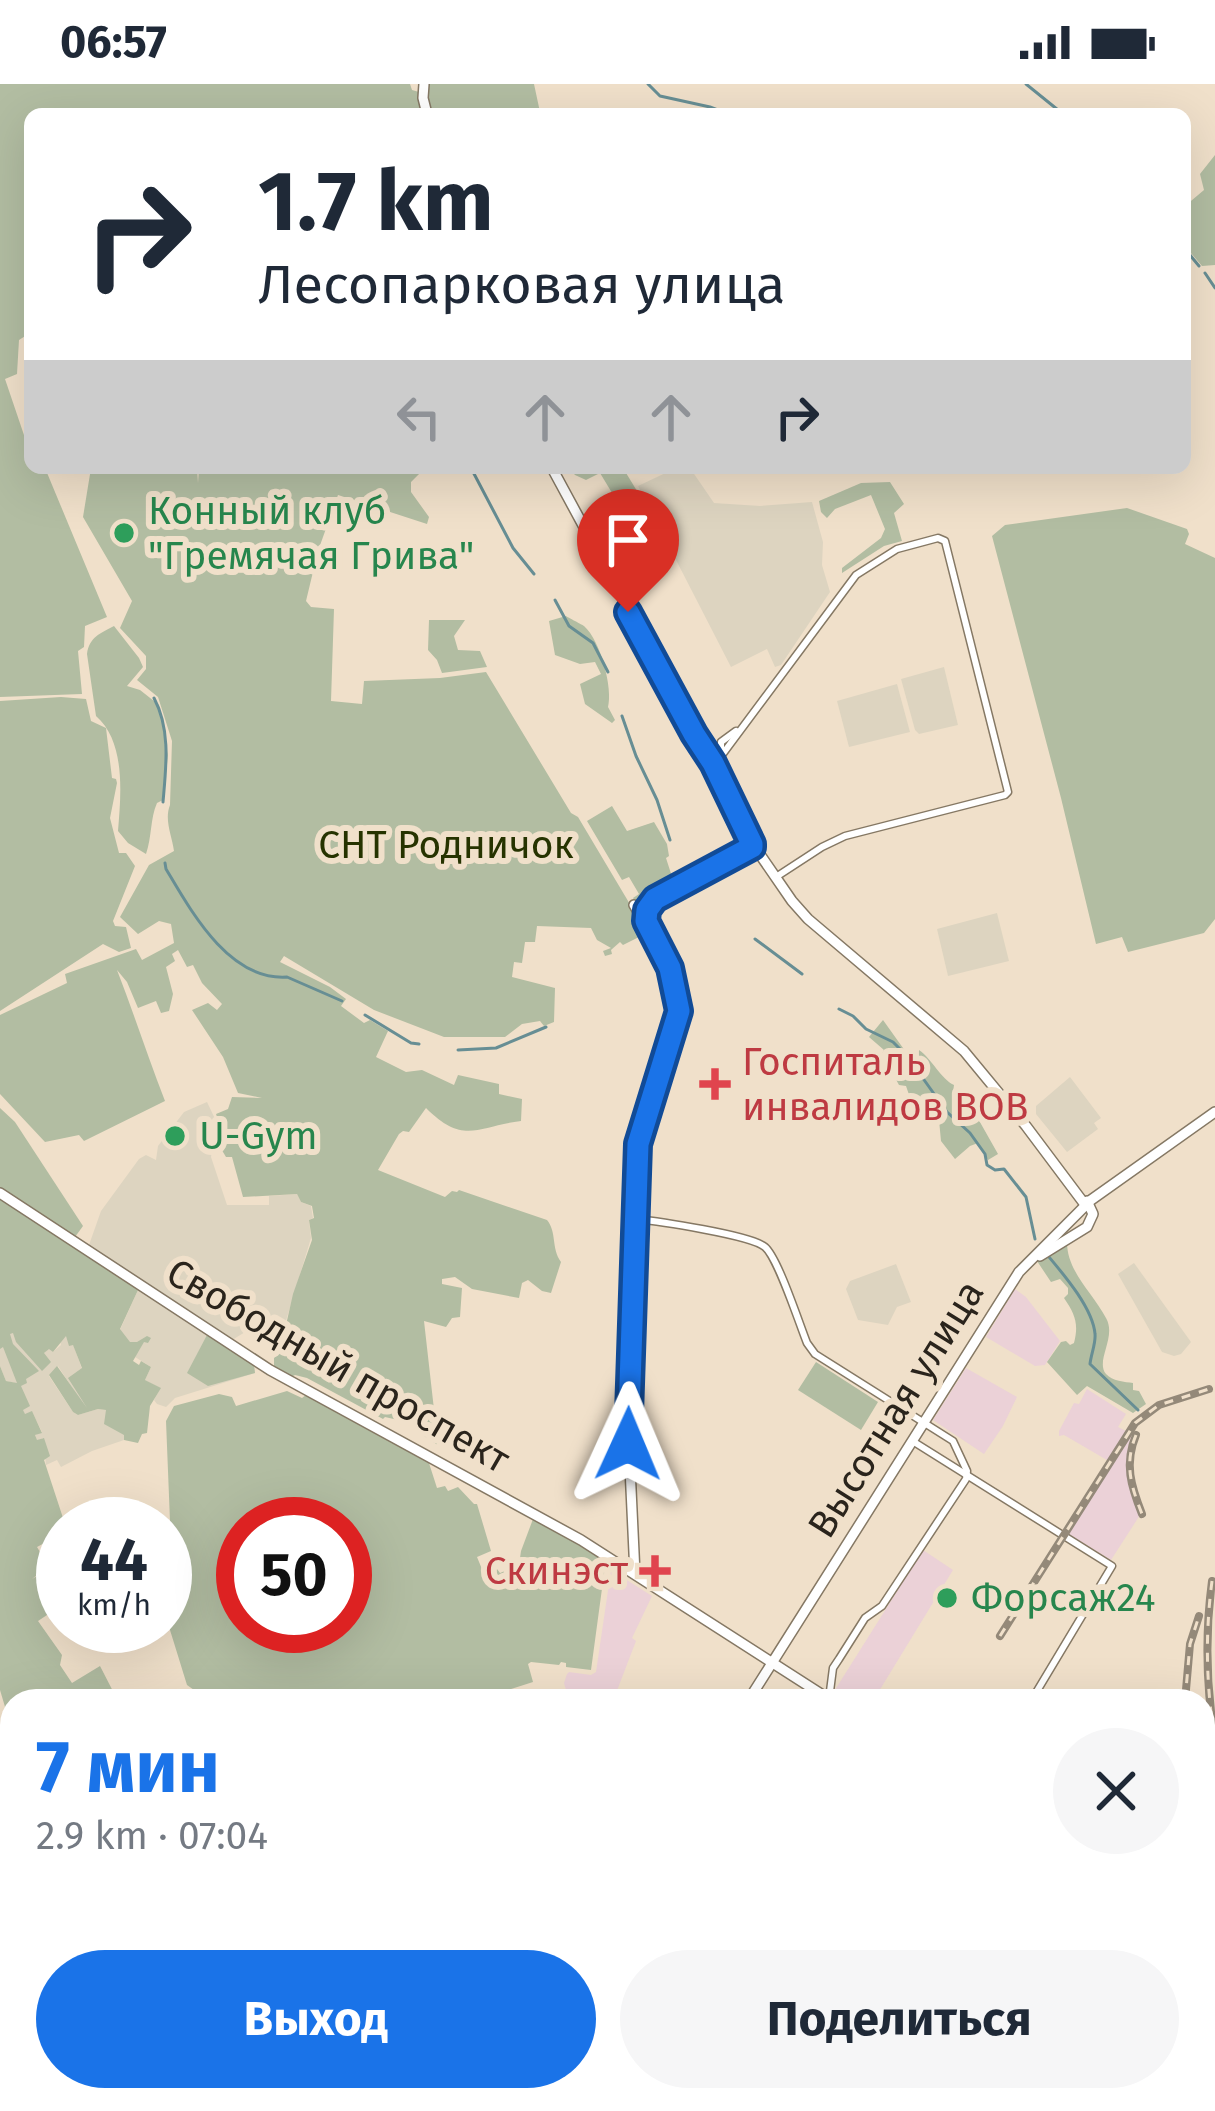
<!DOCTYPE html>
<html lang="ru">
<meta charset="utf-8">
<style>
body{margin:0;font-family:"Fira Sans",sans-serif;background:#f6f6f7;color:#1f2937;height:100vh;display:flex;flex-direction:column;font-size:45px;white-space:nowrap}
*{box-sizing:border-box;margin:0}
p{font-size:39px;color:#747a83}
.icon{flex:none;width:66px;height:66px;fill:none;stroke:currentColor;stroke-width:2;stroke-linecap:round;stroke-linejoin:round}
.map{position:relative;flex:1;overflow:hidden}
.panel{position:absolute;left:0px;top:1605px;width:1215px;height:423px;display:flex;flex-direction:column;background:#fff;border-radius:36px 36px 0 0;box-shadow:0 12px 48px #0002}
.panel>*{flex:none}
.guide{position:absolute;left:24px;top:24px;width:1167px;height:366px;border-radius:18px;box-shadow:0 12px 48px #0002;background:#fff;color:#1f2937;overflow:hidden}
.speed{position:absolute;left:36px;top:1413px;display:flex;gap:24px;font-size:60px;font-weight:700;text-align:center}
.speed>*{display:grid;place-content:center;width:156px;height:156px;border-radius:50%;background:#fff;box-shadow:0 12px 48px #0002;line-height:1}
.speed small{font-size:30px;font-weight:400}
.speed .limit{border:18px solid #d22;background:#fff;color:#111}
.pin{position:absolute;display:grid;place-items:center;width:102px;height:102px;color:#fff;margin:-123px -51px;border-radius:50% 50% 50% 0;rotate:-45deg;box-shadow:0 0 12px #0007}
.pin .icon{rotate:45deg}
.me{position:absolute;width:132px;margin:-66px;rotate:1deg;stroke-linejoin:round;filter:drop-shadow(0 0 9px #0008)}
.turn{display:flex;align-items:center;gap:42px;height:252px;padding:0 36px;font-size:54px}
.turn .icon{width:156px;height:156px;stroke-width:2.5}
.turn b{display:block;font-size:84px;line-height:102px}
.lanes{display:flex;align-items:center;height:114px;padding:0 36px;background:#0003;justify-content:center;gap:60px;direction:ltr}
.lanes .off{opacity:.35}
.round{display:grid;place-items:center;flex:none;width:126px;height:126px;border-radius:63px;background:#f6f6f7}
.headline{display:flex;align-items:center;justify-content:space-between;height:204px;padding:0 36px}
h1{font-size:72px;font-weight:700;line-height:90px;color:#1a73e8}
.primary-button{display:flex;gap:24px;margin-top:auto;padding:24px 36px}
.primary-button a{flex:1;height:138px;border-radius:72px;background:#1a73e8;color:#fff;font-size:48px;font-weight:700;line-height:138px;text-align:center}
.primary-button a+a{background:#f6f6f7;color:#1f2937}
.status{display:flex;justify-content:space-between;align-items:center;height:84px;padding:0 60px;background:#fff;direction:ltr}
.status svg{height:33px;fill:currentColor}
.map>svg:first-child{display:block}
.commercial{fill:#ebd1d7}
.education{fill:#ddd4c0}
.green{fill:#b2bda2;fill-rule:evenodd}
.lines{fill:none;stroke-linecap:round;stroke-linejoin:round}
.stream{stroke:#678e94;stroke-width:3}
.minor-casing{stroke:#857864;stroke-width:9}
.major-casing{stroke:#857864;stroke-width:12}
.minor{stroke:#fff;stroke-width:6}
.major{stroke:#fff;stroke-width:9}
.rail-casing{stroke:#948979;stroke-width:8}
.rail{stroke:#f0e0ca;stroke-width:3;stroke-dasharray:9;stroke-linecap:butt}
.route-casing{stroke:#114b97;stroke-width:30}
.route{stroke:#1a73e8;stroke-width:21}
.leisure-dot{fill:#2e9e5b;stroke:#f0e0ca;stroke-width:4.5}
.health-dot{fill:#e0444e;stroke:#f0e0ca;stroke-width:4.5}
.labels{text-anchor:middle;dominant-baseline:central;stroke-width:12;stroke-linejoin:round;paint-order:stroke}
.leisure-label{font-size:39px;fill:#27864d;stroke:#f0e0ca;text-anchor:start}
.park-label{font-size:39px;fill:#263300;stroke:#f0e0ca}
.health-label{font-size:39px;fill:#be3a42;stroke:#f0e0ca;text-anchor:start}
.street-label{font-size:39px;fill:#2a241c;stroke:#f0e0ca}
</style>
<div class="status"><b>06:57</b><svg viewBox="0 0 49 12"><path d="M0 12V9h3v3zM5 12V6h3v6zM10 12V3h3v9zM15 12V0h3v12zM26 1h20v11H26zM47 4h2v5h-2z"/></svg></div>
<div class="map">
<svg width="1215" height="2027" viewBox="0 0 1215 2027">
<rect width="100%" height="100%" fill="#f0e0ca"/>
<!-- commercial -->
<g class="commercial">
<path d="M1015,1205l11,8 34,44 -15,24 -10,1 -49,-29z"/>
<path d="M966,1284l51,29 -14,29 -19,28 -51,-34z"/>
<path d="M1087,1305l39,25 -8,13 16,8 -6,16 -2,16 14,48 -29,45 -44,-27 45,-70 -48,-28 -5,1v-5l15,-28 5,1z"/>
<path d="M923,1466l30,20 -80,131h-27l-13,-8z"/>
<path d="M611,1486l41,26 -20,42 4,3 -23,60 -21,-6 -2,6h-21l-5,-18 3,-9 2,-2 22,3 5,-3z"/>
</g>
<!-- education -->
<g class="education">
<path d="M676,384h14l24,35 46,3 52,-4 11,40 -1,23 8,27 -49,73 -6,2 -8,-18 -36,18 -93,-181z"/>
<path d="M944,583l14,58 -39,9 -4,-4 -14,-51z"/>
<path d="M897,600l13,48 -61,15 -12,-46z"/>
<path d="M997,829l12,48 -61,15 -11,-47z"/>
<path d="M1070,993l31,41 -7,5 4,6 -31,23 -31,-38v-8z"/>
<path d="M207,1018l10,21 -6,34 16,48h42v-9l28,-2 4,8 10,4 2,12 -4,2 2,18 -26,86 -6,2 -5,-7 -3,3 -8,-5 -6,8 -25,15 -143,-95 12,-34 38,-52 7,-4 10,5 2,-14 26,-34z"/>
<path d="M1134,1179l57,79 -10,12 -7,2 -12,-4 -44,-78z"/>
<path d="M896,1180l15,38 -14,5 -9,18 -30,-5 -12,-31 4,-8z"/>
<path d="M138,1206l116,75 1,8 -80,25 -9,9 -9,-3 -3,-4 6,-12 -15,-8 6,-13 -16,-10 7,-12 -13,-3 -9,-12z"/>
<path d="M13,1249l31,20 5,-5 4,4 8,-7 -1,-4 6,-6 7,9 13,36 13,20 -13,9 -28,-43 -9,10 24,36 5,3 20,-6 9,1 18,25 -1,5 -32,11 -31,16 -4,-7 -11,5 -3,-27 -6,3 -2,-6 7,-3 -10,-20 -7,3 -3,-6 7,-4 -10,-21 -13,-3 -6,-15v-32z"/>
</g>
<!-- green -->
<g class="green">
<path d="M0,0h410l2,6 7,2 5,22h-394v219l-11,7 -2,34 -12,5 20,59 5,3v27h15l62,149 -22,9 -1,21 -6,4 4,43 -82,3z"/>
<path d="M427,0h107l6,28 -109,2 -5,-20z"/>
<path d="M1215,71v110l-13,1 -17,-20v-40l19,-16 -4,-16z"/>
<path d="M91,384h106l1,15 1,-15h226l-14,14v10l18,25 -2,7 -89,-29 -20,56 -12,50 5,6 23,2 -3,92 31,3 2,-23 76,-3 46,-6 85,141 7,4 56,94 7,14 -3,2 16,28 -3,2 -12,-20 -16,8 -3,-3 -9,8 1,4 -7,2 -2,-5 8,-3 -14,-8 -6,-12 -54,-2 -2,16h-10l-3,21 -8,-1 -2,15 43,11 -1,34 -10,4 -4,-5 -18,3 -17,13h-61l-70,-27 -90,-54 -4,6 50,25 16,12 -5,7 23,17 6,-3 18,11 -12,26 30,15 16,-2 32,15 4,-10 41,9v10l23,5 -1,22c-43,5 -57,25 -95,-13l-17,24 -6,-1 -4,3 -21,36 67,27 7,-6 5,1 2,-2 88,30c10,12 4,28 14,42l-10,31 -9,-2 -14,-11 -6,3 -3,15 -47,-9 -17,-12 -13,2v5l20,4 -2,29 -8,1 -6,9 -22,-6 14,124 -17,-11 -1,-12 -21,-9 -1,7 -13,-3 -2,2 -76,-41 -12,-3 -4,2 -17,-10v-9l17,-14 -5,-19 7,-31 19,-54 -3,-20 5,-2 -2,-12 -11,-4 -4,-8 -54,3 -11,-40h-6l-9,-15 3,-17 -4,-11 12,-5 4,-12 30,1 -24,-5 -15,-36 -31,-47 16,-7 9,7 5,-6 -20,-21 -9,-18 -6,2 -9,-17 -6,4 3,7 -9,6 7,27 -4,17 -8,2 -5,-12 -18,7 -11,-26 -10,-12c17,44 31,87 48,131l-81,40 -5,-6 -34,7 -45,-48v-79l67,-32 -2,-9 71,-25 6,11 32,-17 -3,-19 -12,-3 -21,13 -18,-17 29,-52 25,-14c-2,-15 -10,-31 -4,-46l2,-64 -14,-44 -21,-17 9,-11v-13l-26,-28 12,-27 -49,-84z"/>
<path d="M569,384h54l25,41 -19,12 -29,-48 -14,7 -11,-5z"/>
<path d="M890,398l14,22 -10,9 8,28 -18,5 -42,27v-5l39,-30 4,-9 -14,-34 -36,14 -8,9 -6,-6 -2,-11 42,-18z"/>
<path d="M1127,424l60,21 2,5 -4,10 30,14v361l-11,14 -76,19 -6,-15 -26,7 -35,-146 -69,-262 13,-11z"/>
<path d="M566,532c1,1 17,9 18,10 17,15 29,63 24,81l7,13 -3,3 -27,-19 -5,-20 21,-10 -6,-12 -15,2 -25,-9 -6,-34z"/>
<path d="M429,536h36l-11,16 4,14 22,1 7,16 -45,6 -5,-13 -9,-10z"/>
<path d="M114,542l25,32 4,9 -16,19 13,4 19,15 9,50 -5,45 -6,3c-7,16 -5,34 -11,51l-18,-11 -10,-12c3,-36 8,-89 -22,-115l-9,-62c2,-17 14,-21 27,-28z"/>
<path d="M61,613l25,2 5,22 15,7 6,50 4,1 1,4 -7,35 9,35h7l9,13 -22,55 2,5 11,1 5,21 -12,4 -16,-8 -103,67v-310z"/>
<path d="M612,722l15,25 27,-9 13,22 2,12 -3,2 8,25 -37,21 -4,-6 6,-4 -10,-17 -7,3 -35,-59z"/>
<path d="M883,936l35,49 1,-19c13,9 22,29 35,35l-1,8 19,15 26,46 -10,6 -10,-17 -8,3 -15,13 -14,-18 -2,-21 -7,-5h-16l-10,-29 -7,-1 -6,-11 3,-7 -14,-13 2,-4 -15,-13z"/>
<path d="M0,1024l15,14 68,104 -8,11 -75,-49z"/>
<path d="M0,1113l138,93 -18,39 10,13h7l10,-6 4,2 -3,5 -4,-1 -11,19 6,4 2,-4 10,6 -6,13 16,8 -11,18 -3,27 -5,1 -4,9 -14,-3v-5l-20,-11 2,-14 -8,-1 -20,6 -5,-3 -24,-37 8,-9 30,42 -19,-30 14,-10 -9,-23 -4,1 -3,-10 -13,16 -4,-3 -5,4 7,9 -9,9 -26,-29 -3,-9 -3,1 3,10 26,27 -13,8 1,4 -6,3 9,20 -7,4 2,4 7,-3 10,22 -7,2 2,5 7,-2 6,18 -6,4 21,64h-2v9l-26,14 9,15 -1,7 -13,10 17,-10 14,21v36l-10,-15 -15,10 24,34 -2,10 12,18 28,-17 18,35h-106l-1,26 -11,-37v-324l6,15 11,2 -14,-36 -3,2z"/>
<path d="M1067,1158c0,30 26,51 39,76 11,19 -11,43 0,56 6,7 19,8 27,9v7l6,1 7,13 -13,9 -46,-27 -10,9 -30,-33 14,-20 5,-1 4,4 4,-2c5,-19 1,-29 -10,-45l4,-4v-6l-8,-9 -9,3 -14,-21z"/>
<path d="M207,1251l47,30 1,8 -47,13 -21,-13z"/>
<path d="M816,1278l62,40 -17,28 -63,-40z"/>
<path d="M287,1307l15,7 4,-3 122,65 9,28 8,-2 3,5 10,-4 16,17h3l14,47 -14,6 7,17 13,-5 3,4 19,-8 2,-14 12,-32 73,40 -15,111 -25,-3v-4l-5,-1 -2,3 -28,-3 -3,2 5,18 -59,19h-275l-5,-11 -7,-5 -17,-55 1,-84 -5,-125 8,-15 45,-12 13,3 4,9zM243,1440h102v102h-102z"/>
</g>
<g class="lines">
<!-- stream -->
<g class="stream">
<path d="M648,0l12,12 50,11 18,7"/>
<path d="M1026,0l37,30"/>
<path d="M1185,165l14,17"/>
<path d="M1205,189l10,15"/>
<path d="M471,384l42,80 21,26"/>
<path d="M555,516l14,26 24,17 15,29"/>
<path d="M154,614c17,32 12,69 9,104"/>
<path d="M622,632l14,40 21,44 13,40"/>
<path d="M165,779l1,6c25,42 63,112 121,108l55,24"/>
<path d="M755,855l47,35"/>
<path d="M839,925l14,7 13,13 27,13 14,14 40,56 23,21 15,21 2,11 8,5 9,-1 22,28 9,42"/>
<path d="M365,931l46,28 8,1"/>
<path d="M458,966l38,-2 50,-21"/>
<path d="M1049,1173c16,19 44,52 46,77 1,9 -4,20 -5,30l48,46"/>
</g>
<defs>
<g id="minor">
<path d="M711,675l10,-11v-6l15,-11"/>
<path d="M713,683l143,-192 41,-26 41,-11 7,3 63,251 -3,3 -160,41 -23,11 -46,30"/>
<path d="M635,1135c22,2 116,16 130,28 13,11 34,76 42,96l8,11 138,87 14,30 -1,8 -84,127 -17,12 -26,41 -6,9 -4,31"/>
<path d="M914,1358l198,124 -81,135"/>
<path d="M1143,2016l3,11"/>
</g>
<g id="major">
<path d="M424,0l-1,14 4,16"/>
<path d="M552,384l158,292"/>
<path d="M703,675l21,43"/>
<path d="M704,679l4,-3 5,3 13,31 26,49 40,58 16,18 156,132 62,75 60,80"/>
<path d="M634,821l34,57 11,49 -5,22 -31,91 -7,39 -8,262 7,149"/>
<path d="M638,826l112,-62"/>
<path d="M0,1109l270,177 311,170 251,161"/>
<path d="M1040,1172l47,-29 6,-13 -6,-13"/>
<path d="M748,1617l271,-429 72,-72 124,-88"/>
<path d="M0,1744l12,17"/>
<path d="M0,1991l12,-1"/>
<path d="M0,2007l12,-8"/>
<path d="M257,2016l11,9 6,-2 5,-7"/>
<path d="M622,2016l3,11"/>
<path d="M655,2016l3,11"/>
<path d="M1071,2016l4,11"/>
<path d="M0,2020l9,1 7,-5"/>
<path d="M573,2027l36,-11"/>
</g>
</defs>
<!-- minor casing -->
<use href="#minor" class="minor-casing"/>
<!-- major casing -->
<use href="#major" class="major-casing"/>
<!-- minor -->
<use href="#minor" class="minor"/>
<!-- major -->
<use href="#major" class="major"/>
<defs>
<g id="rail">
<path d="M1136,1351c-12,29 -5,51 6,79"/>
<path d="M1212,1497c-7,53 -6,106 3,159"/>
<path d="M1000,1552l135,-213 24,-18 50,-16"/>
<path d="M1185,1617l5,-57 9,-28"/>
<path d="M1208,1640l7,54"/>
<path d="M1203,1780l6,38"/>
</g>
</defs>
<!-- rail casing -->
<use href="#rail" class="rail-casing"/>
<!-- rail -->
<use href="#rail" class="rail"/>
</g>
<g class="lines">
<defs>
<path id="route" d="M628,528l66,122 19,29 39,81v3l-97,52 -8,11 -1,11 24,47 9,43 -41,133 -10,300"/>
</defs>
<!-- route casing -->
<use href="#route" class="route-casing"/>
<!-- route -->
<use href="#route" class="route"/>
</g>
<!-- markers -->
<g class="leisure-dot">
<circle cx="124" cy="449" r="12"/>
<circle cx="175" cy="1052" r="12"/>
<circle cx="947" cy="1514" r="12"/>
</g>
<g class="health-dot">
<path d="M709 982h12v12h12v12h-12v12h-12v-12h-12v-12h12z"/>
<path d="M649 1469h12v12h12v12h-12v12h-12v-12h-12v-12h12z"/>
</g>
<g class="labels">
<!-- leisure labels -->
<g class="leisure-label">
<text x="148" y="427">Конный клуб<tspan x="148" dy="45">"Гремячая Грива"</tspan></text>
<text x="199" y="1052">U-Gym</text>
<text x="971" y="1514">Форсаж24</text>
</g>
<!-- park labels -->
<g class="park-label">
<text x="446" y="761">СНТ Родничок</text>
</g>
<!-- health labels -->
<g class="health-label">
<text x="742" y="978">Госпиталь<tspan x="742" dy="45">инвалидов ВОВ</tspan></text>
<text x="628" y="1487" text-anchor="end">Скинэст</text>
</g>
<!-- street labels -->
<g class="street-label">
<text transform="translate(338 1282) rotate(30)">Свободный проспект</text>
<text transform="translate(896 1325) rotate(-58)">Высотная улица</text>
</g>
</g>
</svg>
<div class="speed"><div>44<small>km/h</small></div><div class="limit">50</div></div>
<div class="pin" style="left:628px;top:528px;background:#d93025"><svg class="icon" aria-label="arrive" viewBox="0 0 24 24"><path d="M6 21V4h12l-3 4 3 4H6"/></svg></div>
<svg class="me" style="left:628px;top:1360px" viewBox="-20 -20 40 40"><path d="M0-17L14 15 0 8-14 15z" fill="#1a73e8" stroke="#fff" stroke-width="4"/></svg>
<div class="guide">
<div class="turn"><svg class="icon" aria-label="right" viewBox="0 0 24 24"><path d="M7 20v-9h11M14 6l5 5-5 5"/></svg><div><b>1.7 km</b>Лесопарковая улица</div></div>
<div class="lanes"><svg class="icon off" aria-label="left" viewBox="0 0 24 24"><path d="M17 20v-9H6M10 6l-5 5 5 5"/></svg><svg class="icon off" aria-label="ahead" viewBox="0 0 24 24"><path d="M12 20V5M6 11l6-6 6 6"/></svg><svg class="icon off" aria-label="ahead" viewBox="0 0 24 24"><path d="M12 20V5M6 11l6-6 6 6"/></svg><svg class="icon" aria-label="right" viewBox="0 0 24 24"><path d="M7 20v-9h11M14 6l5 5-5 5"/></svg></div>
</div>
<section class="panel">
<div class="headline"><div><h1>7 мин</h1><p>2.9 km · 07:04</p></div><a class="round"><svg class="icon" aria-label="close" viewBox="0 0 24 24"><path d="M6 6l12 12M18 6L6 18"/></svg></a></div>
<div class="primary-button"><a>Выход</a><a>Поделиться</a></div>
</section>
</div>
